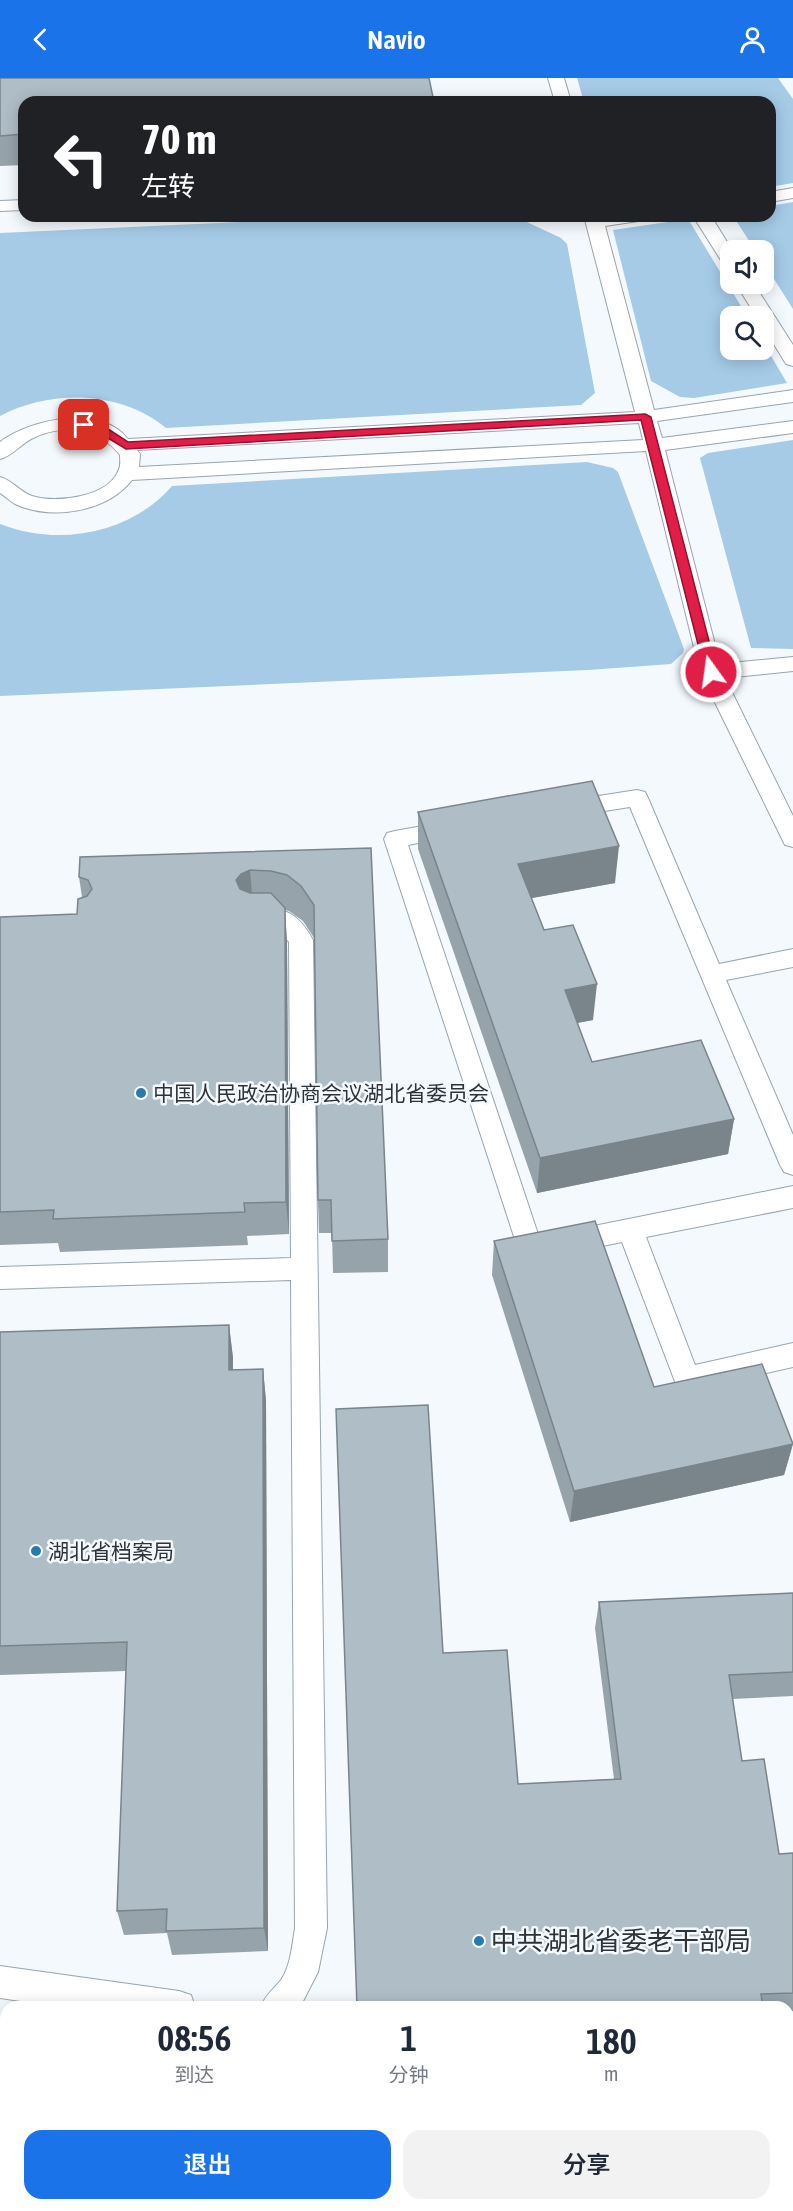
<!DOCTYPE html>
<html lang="zh">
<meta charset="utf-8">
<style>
body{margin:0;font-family:"Asap Condensed","Noto Sans SC",sans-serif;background:#f2f2f3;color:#1f2937;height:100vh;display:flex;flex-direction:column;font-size:22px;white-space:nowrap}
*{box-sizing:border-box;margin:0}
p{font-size:20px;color:#747a83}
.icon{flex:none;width:33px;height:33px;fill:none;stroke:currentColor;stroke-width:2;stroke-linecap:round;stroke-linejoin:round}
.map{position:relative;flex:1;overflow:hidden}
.panel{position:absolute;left:0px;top:1923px;width:794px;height:210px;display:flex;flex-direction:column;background:#fff;border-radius:18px 18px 0 0;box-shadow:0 3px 15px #0003}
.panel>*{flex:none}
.banner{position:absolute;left:18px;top:18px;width:758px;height:126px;border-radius:18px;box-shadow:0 3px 15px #0003;background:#202124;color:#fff;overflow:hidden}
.tools{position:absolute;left:720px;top:162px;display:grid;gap:12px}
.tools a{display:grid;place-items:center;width:54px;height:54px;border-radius:12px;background:#fff;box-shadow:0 3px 15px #0003;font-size:30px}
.pin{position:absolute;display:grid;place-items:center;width:51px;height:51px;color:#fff;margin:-26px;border-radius:12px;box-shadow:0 3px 9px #0006}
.me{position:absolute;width:66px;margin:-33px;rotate:346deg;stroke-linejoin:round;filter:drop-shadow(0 0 4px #0008)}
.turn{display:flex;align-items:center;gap:21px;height:126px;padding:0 24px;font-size:27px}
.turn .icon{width:78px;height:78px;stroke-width:2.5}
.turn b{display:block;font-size:42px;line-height:51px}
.eta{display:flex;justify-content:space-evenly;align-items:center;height:102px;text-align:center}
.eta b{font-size:36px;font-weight:600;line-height:42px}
.action{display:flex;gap:12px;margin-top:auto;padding:12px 24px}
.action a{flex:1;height:69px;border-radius:18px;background:#1a73e8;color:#fff;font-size:24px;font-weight:600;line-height:69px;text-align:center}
.action a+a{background:#f2f2f3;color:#1f2937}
header{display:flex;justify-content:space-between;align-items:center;height:78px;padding:0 24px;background:#1a73e8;color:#fff;font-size:27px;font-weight:600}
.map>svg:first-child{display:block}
.green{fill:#c2dff3}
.forest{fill:#a5cbe7}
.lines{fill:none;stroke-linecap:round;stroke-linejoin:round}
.lane-casing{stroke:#97a5af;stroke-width:2}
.secondary-casing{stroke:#97a5af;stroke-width:3}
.lane{fill:#fff;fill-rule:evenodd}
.secondary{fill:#cbe1f0;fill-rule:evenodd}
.wall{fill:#96a3ab}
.shaded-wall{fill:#7a848b}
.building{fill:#afbdc7;stroke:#7a848b;stroke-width:1.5}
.route{fill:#e11d48;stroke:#92132f;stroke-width:1.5}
.poi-dot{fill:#297bac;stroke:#f3f9fd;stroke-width:2}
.labels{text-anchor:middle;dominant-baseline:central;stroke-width:5;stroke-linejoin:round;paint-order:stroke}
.poi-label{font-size:21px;fill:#2d3337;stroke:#f3f9fd;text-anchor:start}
.near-poi-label{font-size:26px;fill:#2d3337;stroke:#f3f9fd;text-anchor:start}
</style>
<header><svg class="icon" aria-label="back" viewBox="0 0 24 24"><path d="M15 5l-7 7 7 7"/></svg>Navio<svg class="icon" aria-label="person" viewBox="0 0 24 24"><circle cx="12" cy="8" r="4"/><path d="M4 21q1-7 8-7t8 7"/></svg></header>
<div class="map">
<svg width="793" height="2133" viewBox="0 0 793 2133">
<rect width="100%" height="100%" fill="#f3f9fd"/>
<!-- green -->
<path class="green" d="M788,2125h5v8h-144l1,-3 138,-3z"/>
<!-- forest -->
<g class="forest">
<path d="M577,0h201l15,21v84l-23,4v-85h-186z"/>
<path d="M793,124v107l-29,-46v-13h-9l-22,-34h37v-10z"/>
<path d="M368,138h146l47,22 6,6 28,149 -14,12 -415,23c-45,-38 -116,-39 -166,-12v-183z"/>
<path d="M688,141l59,97h-17v34h34v-6l23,39 -93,15 -14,-1 -29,-16 -38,-151z"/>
<path d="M793,362v209l-42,-1 -51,-190 8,-5z"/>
<path d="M587,384l26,6 5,4 66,177 -1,4 -12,11 -83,6 -588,26v-172c58,23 131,10 172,-38z"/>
</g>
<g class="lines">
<defs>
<g id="lane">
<path d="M548,0h16l7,24h-16z"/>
<path d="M793,110v10l-23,4v-10z"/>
<path d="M24,122v10l-24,1v-10z"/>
<path d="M584,138h64l-3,4 -40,6 49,184 139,-20v12l-136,19 5,17 131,-17v12l-128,17 55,214 73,-7v14l-68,7 68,138v31l-8,-2 -3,-6 -82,-167 -54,-221 -514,29c-25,32 -80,41 -117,24 -5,-3 -10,-8 -15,-11v-16c12,3 20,15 32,19 24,8 78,1 87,-27 2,-4 1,-10 1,-14 -21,-27 -58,-32 -89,-16 -11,6 -19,17 -31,20v-17c30,-23 101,-38 128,-3l507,-27zM639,345l4,17 -504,27 1,-13 -3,-4z"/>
<path d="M693,138h18l21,34h-2v16l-6,-1z"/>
<path d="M736,206h18l39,61v21l-7,-2 -22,-36v-12h-8z"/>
<path d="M637,712l8,2 3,6 71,166 74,-15v18l-67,13 67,155v40l-9,-3 -4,-7 -150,-358 -64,10 -8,-2 -3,-6 3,-6 8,-2z"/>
<path d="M450,743l8,2 3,6 -3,6 -50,10 131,392 254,-51v22l-147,29 49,128 98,-22v24l-106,24 -10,-4 -55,-145 -92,19 -9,-3 -137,-419 3,-6 8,-2z"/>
<path d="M255,830c30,0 42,3 58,32l14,988 -9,44 -18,35h-39c4,-12 12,-17 20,-27 10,-15 11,-35 14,-52l-4,-648 -291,9v-22l291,-9 -2,-316 -15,-16 -27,-3 -4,-6 4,-6z"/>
<path d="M0,1888l179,25 12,4 4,12h-133l-62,-9z"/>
<rect x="788" y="2076" width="5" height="34"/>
<path d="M577,2127h34l-1,6h-34z"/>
</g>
<g id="secondary">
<path d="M0,2078l6,2v44l-6,-2z"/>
<path d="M53,2127h59l2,6h-59z"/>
</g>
</defs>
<!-- lane casing -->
<use href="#lane" class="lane-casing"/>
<!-- secondary casing -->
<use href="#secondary" class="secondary-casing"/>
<!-- lane -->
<use href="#lane" class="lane"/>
<!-- secondary -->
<use href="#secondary" class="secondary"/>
</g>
<!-- wall -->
<g class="wall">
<path d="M0,0l24,24v63l-24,1z"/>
<path d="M418,734l197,71 -84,15 13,32 49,90 -16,3 15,39 142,57 -6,35 -191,39 -119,-344z"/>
<path d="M371,770l17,391v33l-55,1 -1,-40h-13l-1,-33 -4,-262 -11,-17 -14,-10 -4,-1 2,33 2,291 -42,2 1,9 -188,7 -2,-9 -58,2v-328l77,-3 5,-17 -3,-20z"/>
<path d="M494,1163l160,146 139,56 -9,32 -214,47 -78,-247z"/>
<path d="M229,1247l4,33v12l30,-1 3,32 2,550 -96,4 -5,-22 -43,2 -7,-24 9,-240 -126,4v-343z"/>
<path d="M793,1515v103l-60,3 9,62 37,93 14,-1v158l-5,1v-5h-431l86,-354 75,131 96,-5 -19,-151 4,-26z"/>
</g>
<!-- shaded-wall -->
<g class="shaded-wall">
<path d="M619,768l-4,37 -99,18 2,-37z"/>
<path d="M250,792l3,36 -9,3 -8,-29 5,-6z"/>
<path d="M285,830l2,35 2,291 -3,-32z"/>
<path d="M597,906l-4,36 -32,6 4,-36z"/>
<path d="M734,1041l-6,35 -191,39 3,-35z"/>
<path d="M229,1247l4,33 -1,44 -3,-32z"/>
<path d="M263,1291l3,32 2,550 -4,-23z"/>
<path d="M793,1366l-9,31 -214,47 4,-31z"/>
</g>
<!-- building -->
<g class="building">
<path d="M0,0h429l5,24h-410v32l-24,2z"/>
<path d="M592,703l27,65 -101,18 26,66 29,-5 24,59 -32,6 27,72 109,-22 33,79 -194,39 -122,-346z"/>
<path d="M371,770l17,391 -56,2 -1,-41h-13l-4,-295 -13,-19 -14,-11 -16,-4 -21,-1 -9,4 -5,6 4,9 10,4h21l14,15 1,294 -42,1 1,9 -192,7 1,-9 -54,2v-295l77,-3 1,-15 9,-3 5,-7 -4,-9 -9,-3 1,-20z"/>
<path d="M595,1143l59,166 108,-23 31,80 -219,47 -80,-250z"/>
<path d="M229,1247v45l34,-1 1,559 -98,3 1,-22 -50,2 10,-269 -127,4v-314z"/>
<path d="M428,1327l15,248 64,-3 11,134 103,-5 -22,-177 194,-9v79l-64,3 13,86 22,-2 15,95 14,-1v140l-32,1 2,13h-406l-21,-598z"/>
</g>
<!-- route -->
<path class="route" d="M645,336l6,3 66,255 -6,4 -6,-4 -64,-252 -515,29 -28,-17 -20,-7 6,-3 21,5 23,15z"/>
<!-- markers -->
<g class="poi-dot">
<circle cx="141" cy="1015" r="6"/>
<circle cx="36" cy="1473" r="6"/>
<circle cx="479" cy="1863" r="6"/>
</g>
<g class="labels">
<!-- poi labels -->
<g class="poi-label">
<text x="153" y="1015">中国人民政治协商会议湖北省委员会</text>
<text x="48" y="1473">湖北省档案局</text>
</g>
<!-- near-poi labels -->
<g class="near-poi-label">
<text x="491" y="1863">中共湖北省委老干部局</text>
</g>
</g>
</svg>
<div class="tools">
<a><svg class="icon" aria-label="sound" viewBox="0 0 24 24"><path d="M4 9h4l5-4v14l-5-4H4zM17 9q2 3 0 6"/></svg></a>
<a><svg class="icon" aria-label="search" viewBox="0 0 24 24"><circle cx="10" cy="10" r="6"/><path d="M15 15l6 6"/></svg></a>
</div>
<div class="pin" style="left:84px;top:347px;background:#d93025"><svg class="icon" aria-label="arrive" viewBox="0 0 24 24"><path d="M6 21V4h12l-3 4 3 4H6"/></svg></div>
<svg class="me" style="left:711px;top:594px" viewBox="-20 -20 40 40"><circle r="17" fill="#e11d48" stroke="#fff" stroke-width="3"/><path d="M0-11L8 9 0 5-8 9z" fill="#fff"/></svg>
<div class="banner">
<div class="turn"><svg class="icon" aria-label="left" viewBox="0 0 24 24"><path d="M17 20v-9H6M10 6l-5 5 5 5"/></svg><div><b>70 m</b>左转</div></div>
</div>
<section class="panel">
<div class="eta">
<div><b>08:56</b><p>到达</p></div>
<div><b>1</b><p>分钟</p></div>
<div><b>180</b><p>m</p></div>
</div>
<div class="action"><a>退出</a><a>分享</a></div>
</section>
</div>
